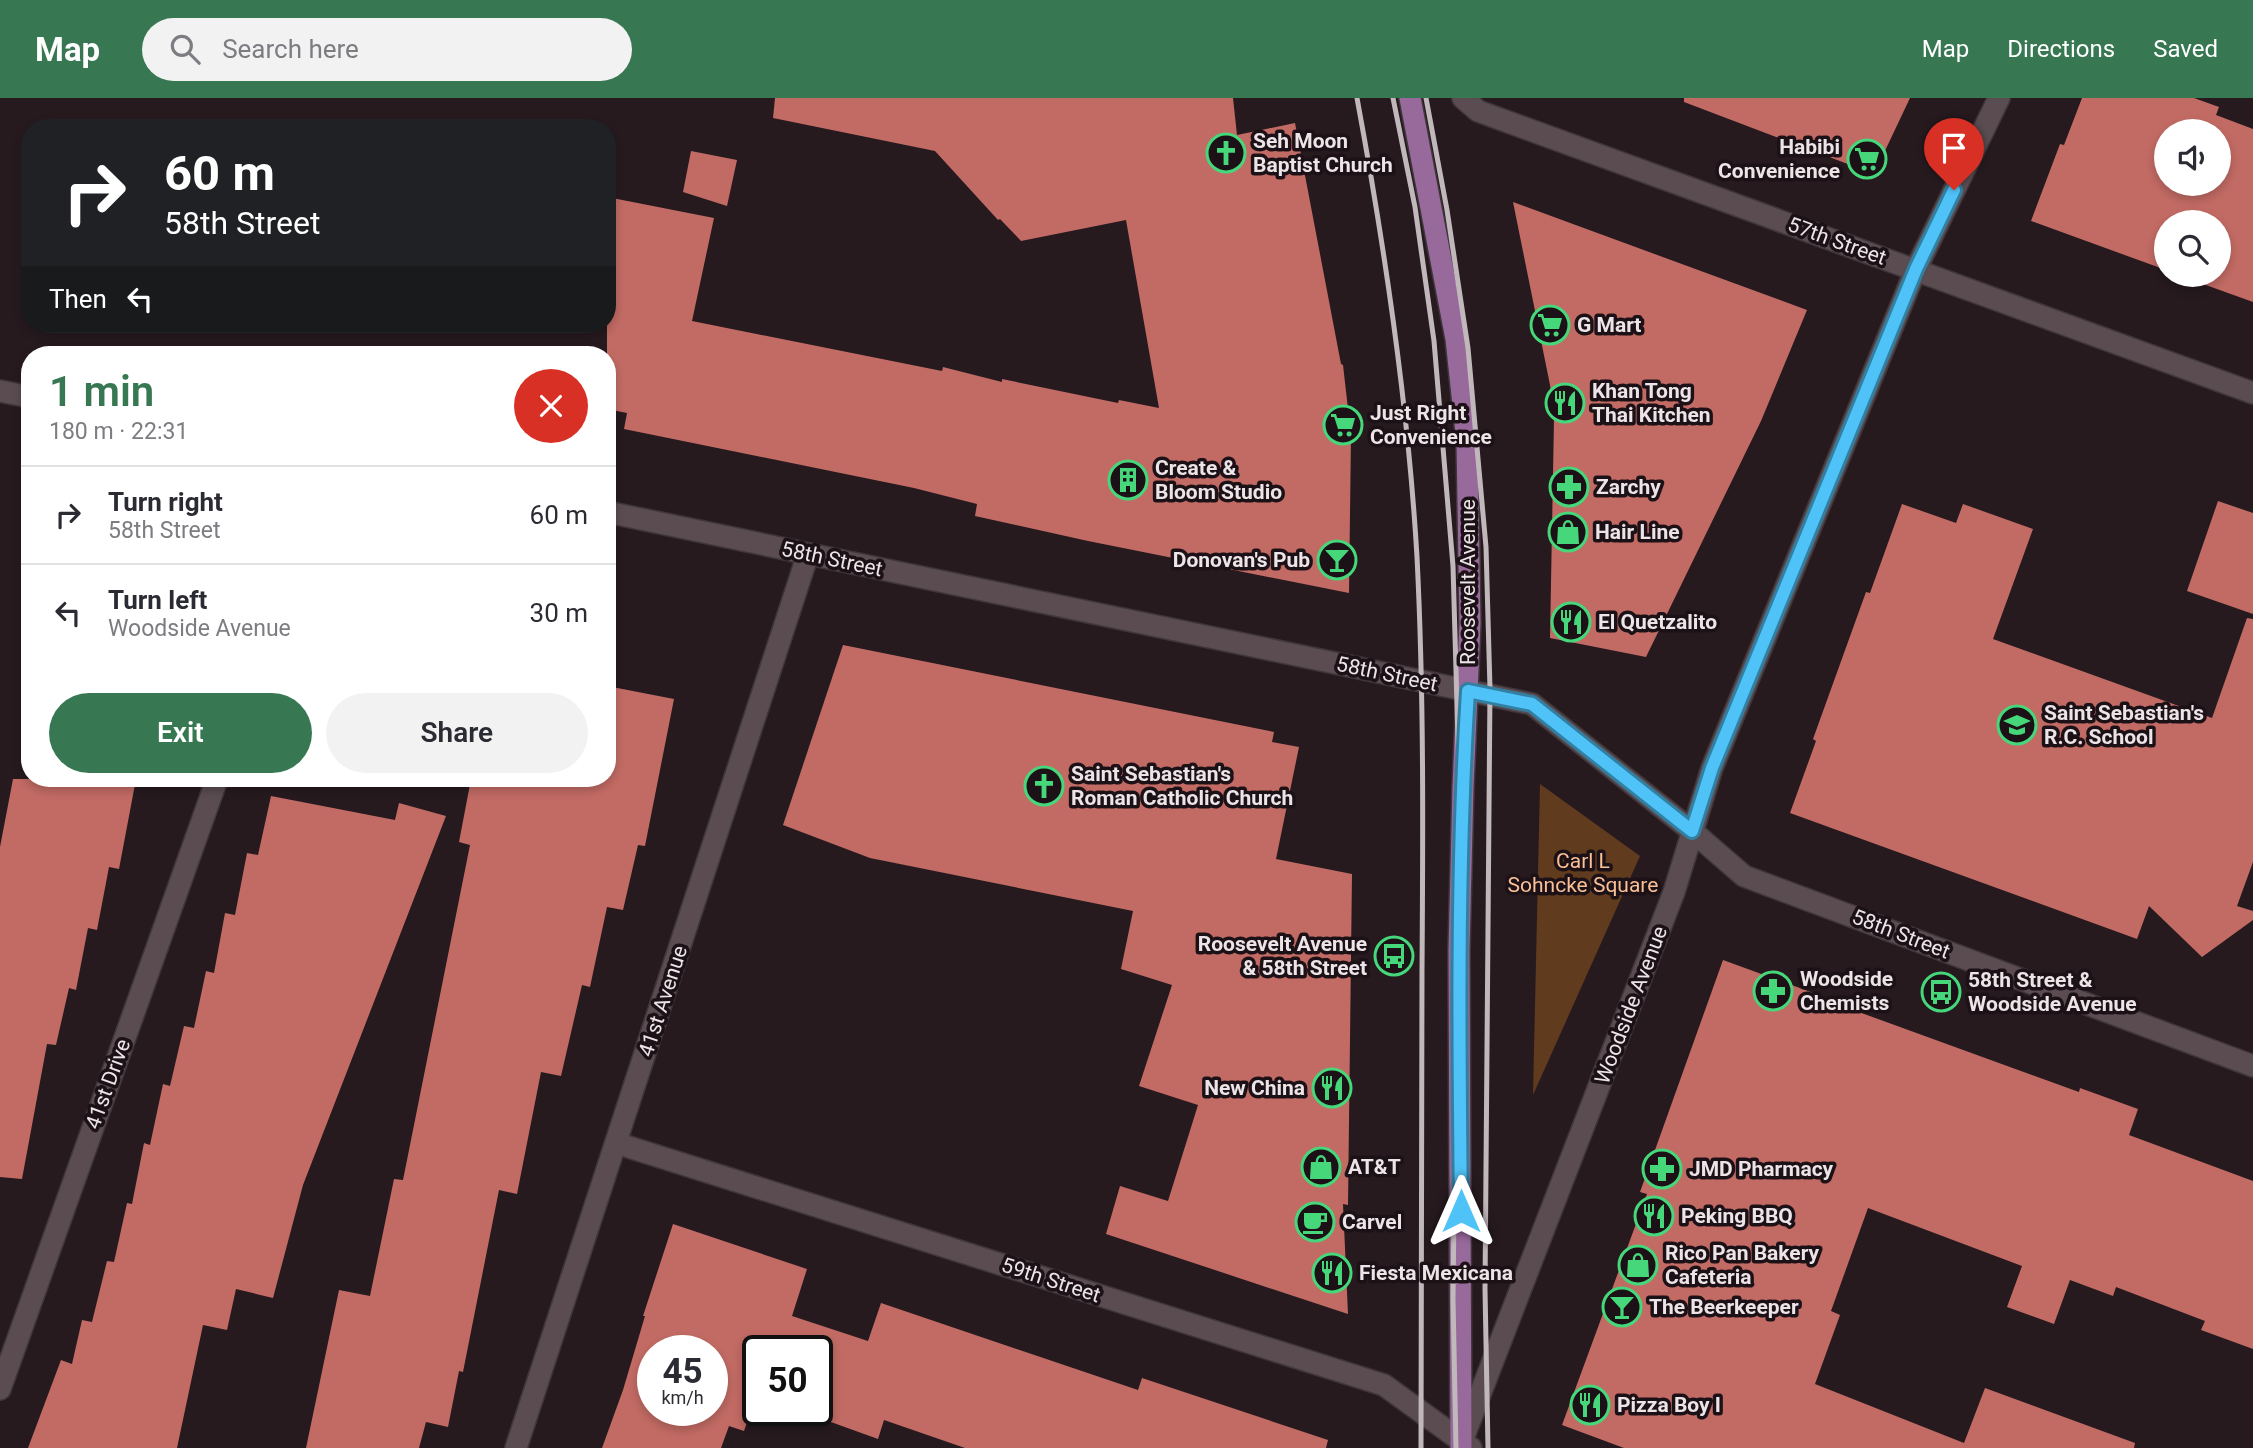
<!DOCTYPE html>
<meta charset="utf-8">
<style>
body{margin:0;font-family:Roboto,sans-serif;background:#f2f2f3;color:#2b2b33;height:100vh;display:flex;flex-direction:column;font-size:26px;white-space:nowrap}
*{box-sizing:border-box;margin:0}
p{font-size:23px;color:#7c7c81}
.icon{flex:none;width:38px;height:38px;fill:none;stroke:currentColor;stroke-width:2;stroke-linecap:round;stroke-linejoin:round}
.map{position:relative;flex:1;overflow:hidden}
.sheet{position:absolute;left:21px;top:248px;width:595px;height:441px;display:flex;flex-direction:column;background:#fff;border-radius:28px;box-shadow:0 4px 10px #0003}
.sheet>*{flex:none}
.top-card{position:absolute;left:21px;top:21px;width:595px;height:214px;border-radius:28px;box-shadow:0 4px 10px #0003;background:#202124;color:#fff;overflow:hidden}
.tools{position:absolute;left:2154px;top:21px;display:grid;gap:14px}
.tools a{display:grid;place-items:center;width:77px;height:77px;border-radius:50%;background:#fff;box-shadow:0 4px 10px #0003;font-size:35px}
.speed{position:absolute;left:637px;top:1237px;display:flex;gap:14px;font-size:35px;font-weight:700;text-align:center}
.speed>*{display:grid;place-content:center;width:91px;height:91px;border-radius:50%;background:#fff;box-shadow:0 4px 10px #0003;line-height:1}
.speed small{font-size:18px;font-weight:400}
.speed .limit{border:4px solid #111;border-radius:10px;background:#fff;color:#111}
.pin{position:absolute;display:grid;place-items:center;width:60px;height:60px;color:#fff;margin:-72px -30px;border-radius:50% 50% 50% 0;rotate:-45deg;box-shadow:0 0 7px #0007}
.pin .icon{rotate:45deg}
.me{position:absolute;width:77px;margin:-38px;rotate:0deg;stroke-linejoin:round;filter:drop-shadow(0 0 5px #0008)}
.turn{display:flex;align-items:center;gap:24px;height:147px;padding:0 28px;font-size:32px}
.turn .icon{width:91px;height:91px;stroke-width:2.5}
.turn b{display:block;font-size:49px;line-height:60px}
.then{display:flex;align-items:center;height:66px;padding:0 28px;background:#0003;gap:14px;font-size:26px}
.round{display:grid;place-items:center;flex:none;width:74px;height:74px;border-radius:37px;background:#f2f2f3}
.head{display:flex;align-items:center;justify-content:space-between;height:119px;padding:0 28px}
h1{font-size:42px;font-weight:600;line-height:52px;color:#377853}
.button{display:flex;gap:14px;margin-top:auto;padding:14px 28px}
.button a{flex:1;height:80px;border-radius:42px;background:#377853;color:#fff;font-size:28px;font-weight:600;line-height:80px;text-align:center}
.button a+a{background:#f2f2f3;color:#2b2b33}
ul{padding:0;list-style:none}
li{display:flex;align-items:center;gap:21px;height:98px;padding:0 28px;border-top:2px solid #e1e1e2}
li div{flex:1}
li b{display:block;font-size:26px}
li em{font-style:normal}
header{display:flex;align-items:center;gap:42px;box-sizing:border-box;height:98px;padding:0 35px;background:#377853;color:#fff}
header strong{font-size:33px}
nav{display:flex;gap:38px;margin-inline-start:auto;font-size:24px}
.search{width:490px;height:63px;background:#f2f2f3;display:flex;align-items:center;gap:18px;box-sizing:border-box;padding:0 24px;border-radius:38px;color:#7c7c81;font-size:26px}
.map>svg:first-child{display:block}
.green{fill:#613b1e}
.building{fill:#c26b64;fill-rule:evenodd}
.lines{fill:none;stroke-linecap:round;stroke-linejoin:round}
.minor-casing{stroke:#3f363a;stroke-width:24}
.major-casing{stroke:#3f363a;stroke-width:24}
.minor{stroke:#5a4c51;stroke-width:21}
.major{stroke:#98699b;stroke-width:21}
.rail{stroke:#c1b8bc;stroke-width:5}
.route-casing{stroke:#337fa1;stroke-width:18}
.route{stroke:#4fc3f7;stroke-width:12}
.labels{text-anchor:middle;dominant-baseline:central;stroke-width:7;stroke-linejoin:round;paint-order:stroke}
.poi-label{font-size:21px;font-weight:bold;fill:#ece4e7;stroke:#1c1116;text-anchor:start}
.street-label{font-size:21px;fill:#ece4e7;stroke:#1c1116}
.park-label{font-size:21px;fill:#f9bf96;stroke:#1c1116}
</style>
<header>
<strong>Map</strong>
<div class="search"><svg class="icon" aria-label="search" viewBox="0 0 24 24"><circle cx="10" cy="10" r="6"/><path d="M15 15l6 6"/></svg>Search here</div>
<nav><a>Map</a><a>Directions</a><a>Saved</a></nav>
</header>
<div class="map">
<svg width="2253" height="1350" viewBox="0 0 2253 1350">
<rect width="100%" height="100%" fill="#261a1f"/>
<!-- green -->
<path class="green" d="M1540,686l100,72 -107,239z"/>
<!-- building -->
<g class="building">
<path d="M775,0h458l4,37 58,-12 46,241 2,1 8,70 -2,158 -261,-52 -113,-25 2,-12 -63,-16 -290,-59 3,-16 -20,-4v-212l107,21 -22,103 250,50 1,-4 59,15v-3l116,24 1,-3 40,8 -33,-188 -105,21 -21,-22 -2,1 -63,-69 -162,-33z"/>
<path d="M1684,0h226l-36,76 -190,-72z"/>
<path d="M2082,0h112l25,9 -3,8 37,14v173l-75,-27h41v-53h-53v48l-135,-49 29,-77 4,1zM2166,33h53v53h-53z"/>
<path d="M691,53l46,9 -10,46 -44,-14z"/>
<path d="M1513,104l294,108 -46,111 -115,236 -96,-19 4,-219 -4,-34z"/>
<path d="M2218,403l35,12v101l-66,-23z"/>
<path d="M1902,406l54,19 7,-19 70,25 -40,110 219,79 35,-100 6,1v243l-16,44 16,5v9l-51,37 -53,-51 -12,33 -347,-126 26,-72 -3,-2 53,-147 4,1z"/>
<path d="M843,547l431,87 -2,10 27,5 -23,112 76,15 -4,331 -5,-1 5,110 -242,-80 14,-48 48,15 30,-96 -59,-19 33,-101 -51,-16 12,-58 -263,-53 -87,-33z"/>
<path d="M607,588l67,13 -29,147 -7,-1 -15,65 -16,-3 -17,80 -8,-2 -21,91 -20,-4 -24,122 -18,-4 -36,182 -4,-1 -11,56 -22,-5 -7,26h-113l33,-158 31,6 24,-117 9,1 67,-335 -11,-3 12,-63h136z"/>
<path d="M13,681h123l-17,90 -10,-2 -12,63 -9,-2 -12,62 -7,-2 -13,57 -9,-1 -25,135 -22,-2v-330z"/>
<path d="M271,698l124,24 4,-17 47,13 -143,369 -30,113 -37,-9 -9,41 -24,-5 -26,123h-149l33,-88 11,4 10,-44 10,2 15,-61 7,1 13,-59 5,1 12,-61 6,2 13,-61 7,2 14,-60 10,2 12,-57 8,2 11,-60 10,2 12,-62 11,2z"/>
<path d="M1723,862l123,45 -1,2 234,85 1,-4 58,21 -9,26 124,46v168l-52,-19 4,-9 -89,-34 -3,9 -43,-16 -16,44 -47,-17 15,-41 -154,-58 -37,103 9,4 -25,69 149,59 21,-55 150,55 -1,5h-510l-62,-23 85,-231 -7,-2z"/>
<path d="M673,1126l134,45 -15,47 76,25 13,-38 257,87 4,-12 186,62 -2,8h-361l-81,-28 -6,19 -61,-22 -2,6 -36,-13h38v-59h-59v52l-4,-1 -10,29 -15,-5 -8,22h-119l21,-58 22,-74h-2zM653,1253h59v59h-59z"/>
</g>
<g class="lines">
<defs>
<g id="minor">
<path d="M1463,0l15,13 775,282"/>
<path d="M0,293l30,6"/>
<path d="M607,414l925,192 160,127 52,45 509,190"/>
<path d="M616,1045l768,242 87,63"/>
<path d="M0,1291l217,-610"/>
<path d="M1462,1343l212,-549 38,-124 204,-499 83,-171"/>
<path d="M516,1350l292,-894"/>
</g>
<path id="major" d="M1410,0l46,241 11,103 3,181 -7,164 -4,163 2,498"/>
</defs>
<!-- minor casing -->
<use href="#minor" class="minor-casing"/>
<!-- major casing -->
<use href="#major" class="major-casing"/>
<!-- minor -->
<use href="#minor" class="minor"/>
<!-- major -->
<use href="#major" class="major"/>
<!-- rail -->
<g class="rail">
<path d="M1357,0c28,151 51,305 60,459 7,138 6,276 5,415 -1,158 -2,317 -1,476"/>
<path d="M1393,0l22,109 19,134 19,225 6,209 -6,524 3,149"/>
<path d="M1426,0l21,112 21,138 18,199 4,142 -5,600 3,159"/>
</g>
</g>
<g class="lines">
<defs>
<path id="route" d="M1461,1113c-2,-173 -4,-347 7,-520l64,13 160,127 20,-63 204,-499 38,-79"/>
</defs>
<!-- route casing -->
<use href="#route" class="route-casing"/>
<!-- route -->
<use href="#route" class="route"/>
</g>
<!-- icons -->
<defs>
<symbol id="church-ring" viewBox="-11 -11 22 22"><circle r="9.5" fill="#1c1116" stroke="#46d77a" stroke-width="1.5"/><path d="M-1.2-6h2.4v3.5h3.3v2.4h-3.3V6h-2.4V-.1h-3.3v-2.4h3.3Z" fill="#46d77a"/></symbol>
<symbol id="supermarket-ring" viewBox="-11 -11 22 22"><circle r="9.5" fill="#1c1116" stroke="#46d77a" stroke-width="1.5"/><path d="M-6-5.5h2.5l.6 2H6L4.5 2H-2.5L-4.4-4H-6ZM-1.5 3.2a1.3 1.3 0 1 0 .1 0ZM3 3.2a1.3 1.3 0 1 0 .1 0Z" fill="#46d77a"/></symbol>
<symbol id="restaurant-ring" viewBox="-11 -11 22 22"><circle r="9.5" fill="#1c1116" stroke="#46d77a" stroke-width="1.5"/><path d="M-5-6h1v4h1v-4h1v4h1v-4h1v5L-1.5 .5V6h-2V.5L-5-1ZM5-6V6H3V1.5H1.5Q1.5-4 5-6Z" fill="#46d77a"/></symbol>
<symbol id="building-ring" viewBox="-11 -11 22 22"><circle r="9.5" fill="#1c1116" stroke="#46d77a" stroke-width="1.5"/><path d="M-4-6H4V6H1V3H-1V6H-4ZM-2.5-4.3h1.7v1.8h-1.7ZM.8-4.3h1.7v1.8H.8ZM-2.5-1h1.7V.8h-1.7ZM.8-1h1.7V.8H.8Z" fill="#46d77a"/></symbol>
<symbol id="pharmacy-ring" viewBox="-11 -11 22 22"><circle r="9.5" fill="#1c1116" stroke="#46d77a" stroke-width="1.5"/><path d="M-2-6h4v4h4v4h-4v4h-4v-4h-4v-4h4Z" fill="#46d77a"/></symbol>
<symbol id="shop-ring" viewBox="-11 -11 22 22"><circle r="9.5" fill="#1c1116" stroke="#46d77a" stroke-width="1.5"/><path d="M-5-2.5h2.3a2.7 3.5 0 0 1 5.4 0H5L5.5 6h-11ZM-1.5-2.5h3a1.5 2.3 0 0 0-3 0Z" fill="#46d77a"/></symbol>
<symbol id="bar-ring" viewBox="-11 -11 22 22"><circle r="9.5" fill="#1c1116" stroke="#46d77a" stroke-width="1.5"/><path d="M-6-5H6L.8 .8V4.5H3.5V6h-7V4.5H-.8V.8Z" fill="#46d77a"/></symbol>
<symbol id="school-ring" viewBox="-11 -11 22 22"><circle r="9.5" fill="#1c1116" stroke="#46d77a" stroke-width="1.5"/><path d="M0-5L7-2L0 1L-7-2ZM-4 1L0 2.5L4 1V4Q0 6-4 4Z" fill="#46d77a"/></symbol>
<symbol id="bus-ring" viewBox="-11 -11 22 22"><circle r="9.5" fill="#1c1116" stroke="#46d77a" stroke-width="1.5"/><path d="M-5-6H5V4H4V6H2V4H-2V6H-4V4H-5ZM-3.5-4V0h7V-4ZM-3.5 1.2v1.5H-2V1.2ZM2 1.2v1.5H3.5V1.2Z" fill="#46d77a"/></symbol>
<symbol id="cafe-ring" viewBox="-11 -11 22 22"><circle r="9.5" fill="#1c1116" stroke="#46d77a" stroke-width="1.5"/><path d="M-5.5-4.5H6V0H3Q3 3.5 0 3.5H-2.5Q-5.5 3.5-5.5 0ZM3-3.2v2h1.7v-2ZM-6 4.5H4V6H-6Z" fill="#46d77a"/></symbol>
</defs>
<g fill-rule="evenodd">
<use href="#church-ring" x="1204" y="33" width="44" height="44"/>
<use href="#supermarket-ring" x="1845" y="39" width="44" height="44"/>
<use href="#supermarket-ring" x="1528" y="205" width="44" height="44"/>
<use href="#restaurant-ring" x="1543" y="283" width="44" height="44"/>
<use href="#supermarket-ring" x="1321" y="305" width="44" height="44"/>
<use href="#building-ring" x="1106" y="360" width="44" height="44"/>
<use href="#pharmacy-ring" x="1547" y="367" width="44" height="44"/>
<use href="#shop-ring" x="1546" y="412" width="44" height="44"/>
<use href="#bar-ring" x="1315" y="440" width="44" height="44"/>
<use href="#restaurant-ring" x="1549" y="502" width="44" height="44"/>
<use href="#school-ring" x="1995" y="605" width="44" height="44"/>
<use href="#church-ring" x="1022" y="666" width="44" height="44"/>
<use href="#bus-ring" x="1372" y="836" width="44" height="44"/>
<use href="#pharmacy-ring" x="1751" y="871" width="44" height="44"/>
<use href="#bus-ring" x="1919" y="872" width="44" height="44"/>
<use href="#restaurant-ring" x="1310" y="968" width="44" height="44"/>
<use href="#shop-ring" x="1299" y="1047" width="44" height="44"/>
<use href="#pharmacy-ring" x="1640" y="1049" width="44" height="44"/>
<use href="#restaurant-ring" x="1632" y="1096" width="44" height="44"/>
<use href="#cafe-ring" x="1293" y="1102" width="44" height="44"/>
<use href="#shop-ring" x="1616" y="1145" width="44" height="44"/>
<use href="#restaurant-ring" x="1310" y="1153" width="44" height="44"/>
<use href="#bar-ring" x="1600" y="1187" width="44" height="44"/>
<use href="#restaurant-ring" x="1568" y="1285" width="44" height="44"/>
</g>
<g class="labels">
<!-- poi labels -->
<g class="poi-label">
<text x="1253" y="43">Seh Moon<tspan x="1253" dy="24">Baptist Church</tspan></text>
<text x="1840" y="49" text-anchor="end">Habibi<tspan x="1840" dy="24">Convenience</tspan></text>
<text x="1577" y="227">G Mart</text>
<text x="1592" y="293">Khan Tong<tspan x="1592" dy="24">Thai Kitchen</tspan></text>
<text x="1370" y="315">Just Right<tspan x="1370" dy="24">Convenience</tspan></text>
<text x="1155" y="370">Create &amp;<tspan x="1155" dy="24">Bloom Studio</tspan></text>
<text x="1596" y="389">Zarchy</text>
<text x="1595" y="434">Hair Line</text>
<text x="1310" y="462" text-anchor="end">Donovan's Pub</text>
<text x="1598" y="524">El Quetzalito</text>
<text x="2044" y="615">Saint Sebastian's<tspan x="2044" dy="24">R.C. School</tspan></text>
<text x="1071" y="676">Saint Sebastian's<tspan x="1071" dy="24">Roman Catholic Church</tspan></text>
<text x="1367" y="846" text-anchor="end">Roosevelt Avenue<tspan x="1367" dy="24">&amp; 58th Street</tspan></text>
<text x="1800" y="881">Woodside<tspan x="1800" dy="24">Chemists</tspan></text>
<text x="1968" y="882">58th Street &amp;<tspan x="1968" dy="24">Woodside Avenue</tspan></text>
<text x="1305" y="990" text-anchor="end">New China</text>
<text x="1348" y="1069">AT&amp;T</text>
<text x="1689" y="1071">JMD Pharmacy</text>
<text x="1681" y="1118">Peking BBQ</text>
<text x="1342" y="1124">Carvel</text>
<text x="1665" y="1155">Rico Pan Bakery<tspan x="1665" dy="24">Cafeteria</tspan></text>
<text x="1359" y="1175">Fiesta Mexicana</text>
<text x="1649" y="1209">The Beerkeeper</text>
<text x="1617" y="1307">Pizza Boy I</text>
</g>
<!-- street labels -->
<g class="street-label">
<text transform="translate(1837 143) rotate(20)">57th Street</text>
<text transform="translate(832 461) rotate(12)">58th Street</text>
<text transform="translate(1468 484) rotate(-90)">Roosevelt Avenue</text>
<text transform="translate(1387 576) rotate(12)">58th Street</text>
<text transform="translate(1901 836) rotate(21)">58th Street</text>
<text transform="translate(663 903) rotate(-72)">41st Avenue</text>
<text transform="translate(1631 907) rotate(-69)">Woodside Avenue</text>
<text transform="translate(108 986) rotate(-70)">41st Drive</text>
<text transform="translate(1051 1182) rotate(18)">59th Street</text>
</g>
<!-- park labels -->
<g class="park-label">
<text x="1583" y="763">Carl L<tspan x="1583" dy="24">Sohncke Square</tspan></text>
</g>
</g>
</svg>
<div class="tools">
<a><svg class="icon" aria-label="sound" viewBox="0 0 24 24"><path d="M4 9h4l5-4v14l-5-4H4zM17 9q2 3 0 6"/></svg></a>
<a><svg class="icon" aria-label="search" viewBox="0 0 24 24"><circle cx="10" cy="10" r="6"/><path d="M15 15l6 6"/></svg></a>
</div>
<div class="speed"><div>45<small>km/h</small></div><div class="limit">50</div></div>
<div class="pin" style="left:1954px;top:92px;background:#d93025"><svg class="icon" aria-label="arrive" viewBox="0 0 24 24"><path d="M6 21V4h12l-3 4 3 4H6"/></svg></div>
<svg class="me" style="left:1461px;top:1113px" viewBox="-20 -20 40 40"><path d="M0-17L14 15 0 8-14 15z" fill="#4fc3f7" stroke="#fff" stroke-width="4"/></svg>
<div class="top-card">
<div class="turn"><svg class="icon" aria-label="right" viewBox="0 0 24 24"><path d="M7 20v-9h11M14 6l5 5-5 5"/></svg><div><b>60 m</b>58th Street</div></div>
<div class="then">Then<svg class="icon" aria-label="left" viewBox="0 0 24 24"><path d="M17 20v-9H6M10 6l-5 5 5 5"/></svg></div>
</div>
<section class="sheet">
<div class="head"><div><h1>1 min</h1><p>180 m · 22:31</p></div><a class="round" style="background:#d93025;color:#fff"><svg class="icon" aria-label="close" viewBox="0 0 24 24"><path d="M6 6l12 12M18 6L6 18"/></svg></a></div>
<ul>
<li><svg class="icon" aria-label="right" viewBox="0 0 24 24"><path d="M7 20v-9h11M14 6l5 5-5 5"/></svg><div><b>Turn right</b><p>58th Street</p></div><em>60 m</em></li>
<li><svg class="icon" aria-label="left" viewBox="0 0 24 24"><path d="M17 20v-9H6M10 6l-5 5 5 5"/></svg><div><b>Turn left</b><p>Woodside Avenue</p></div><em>30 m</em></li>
</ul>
<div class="button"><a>Exit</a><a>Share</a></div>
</section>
</div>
